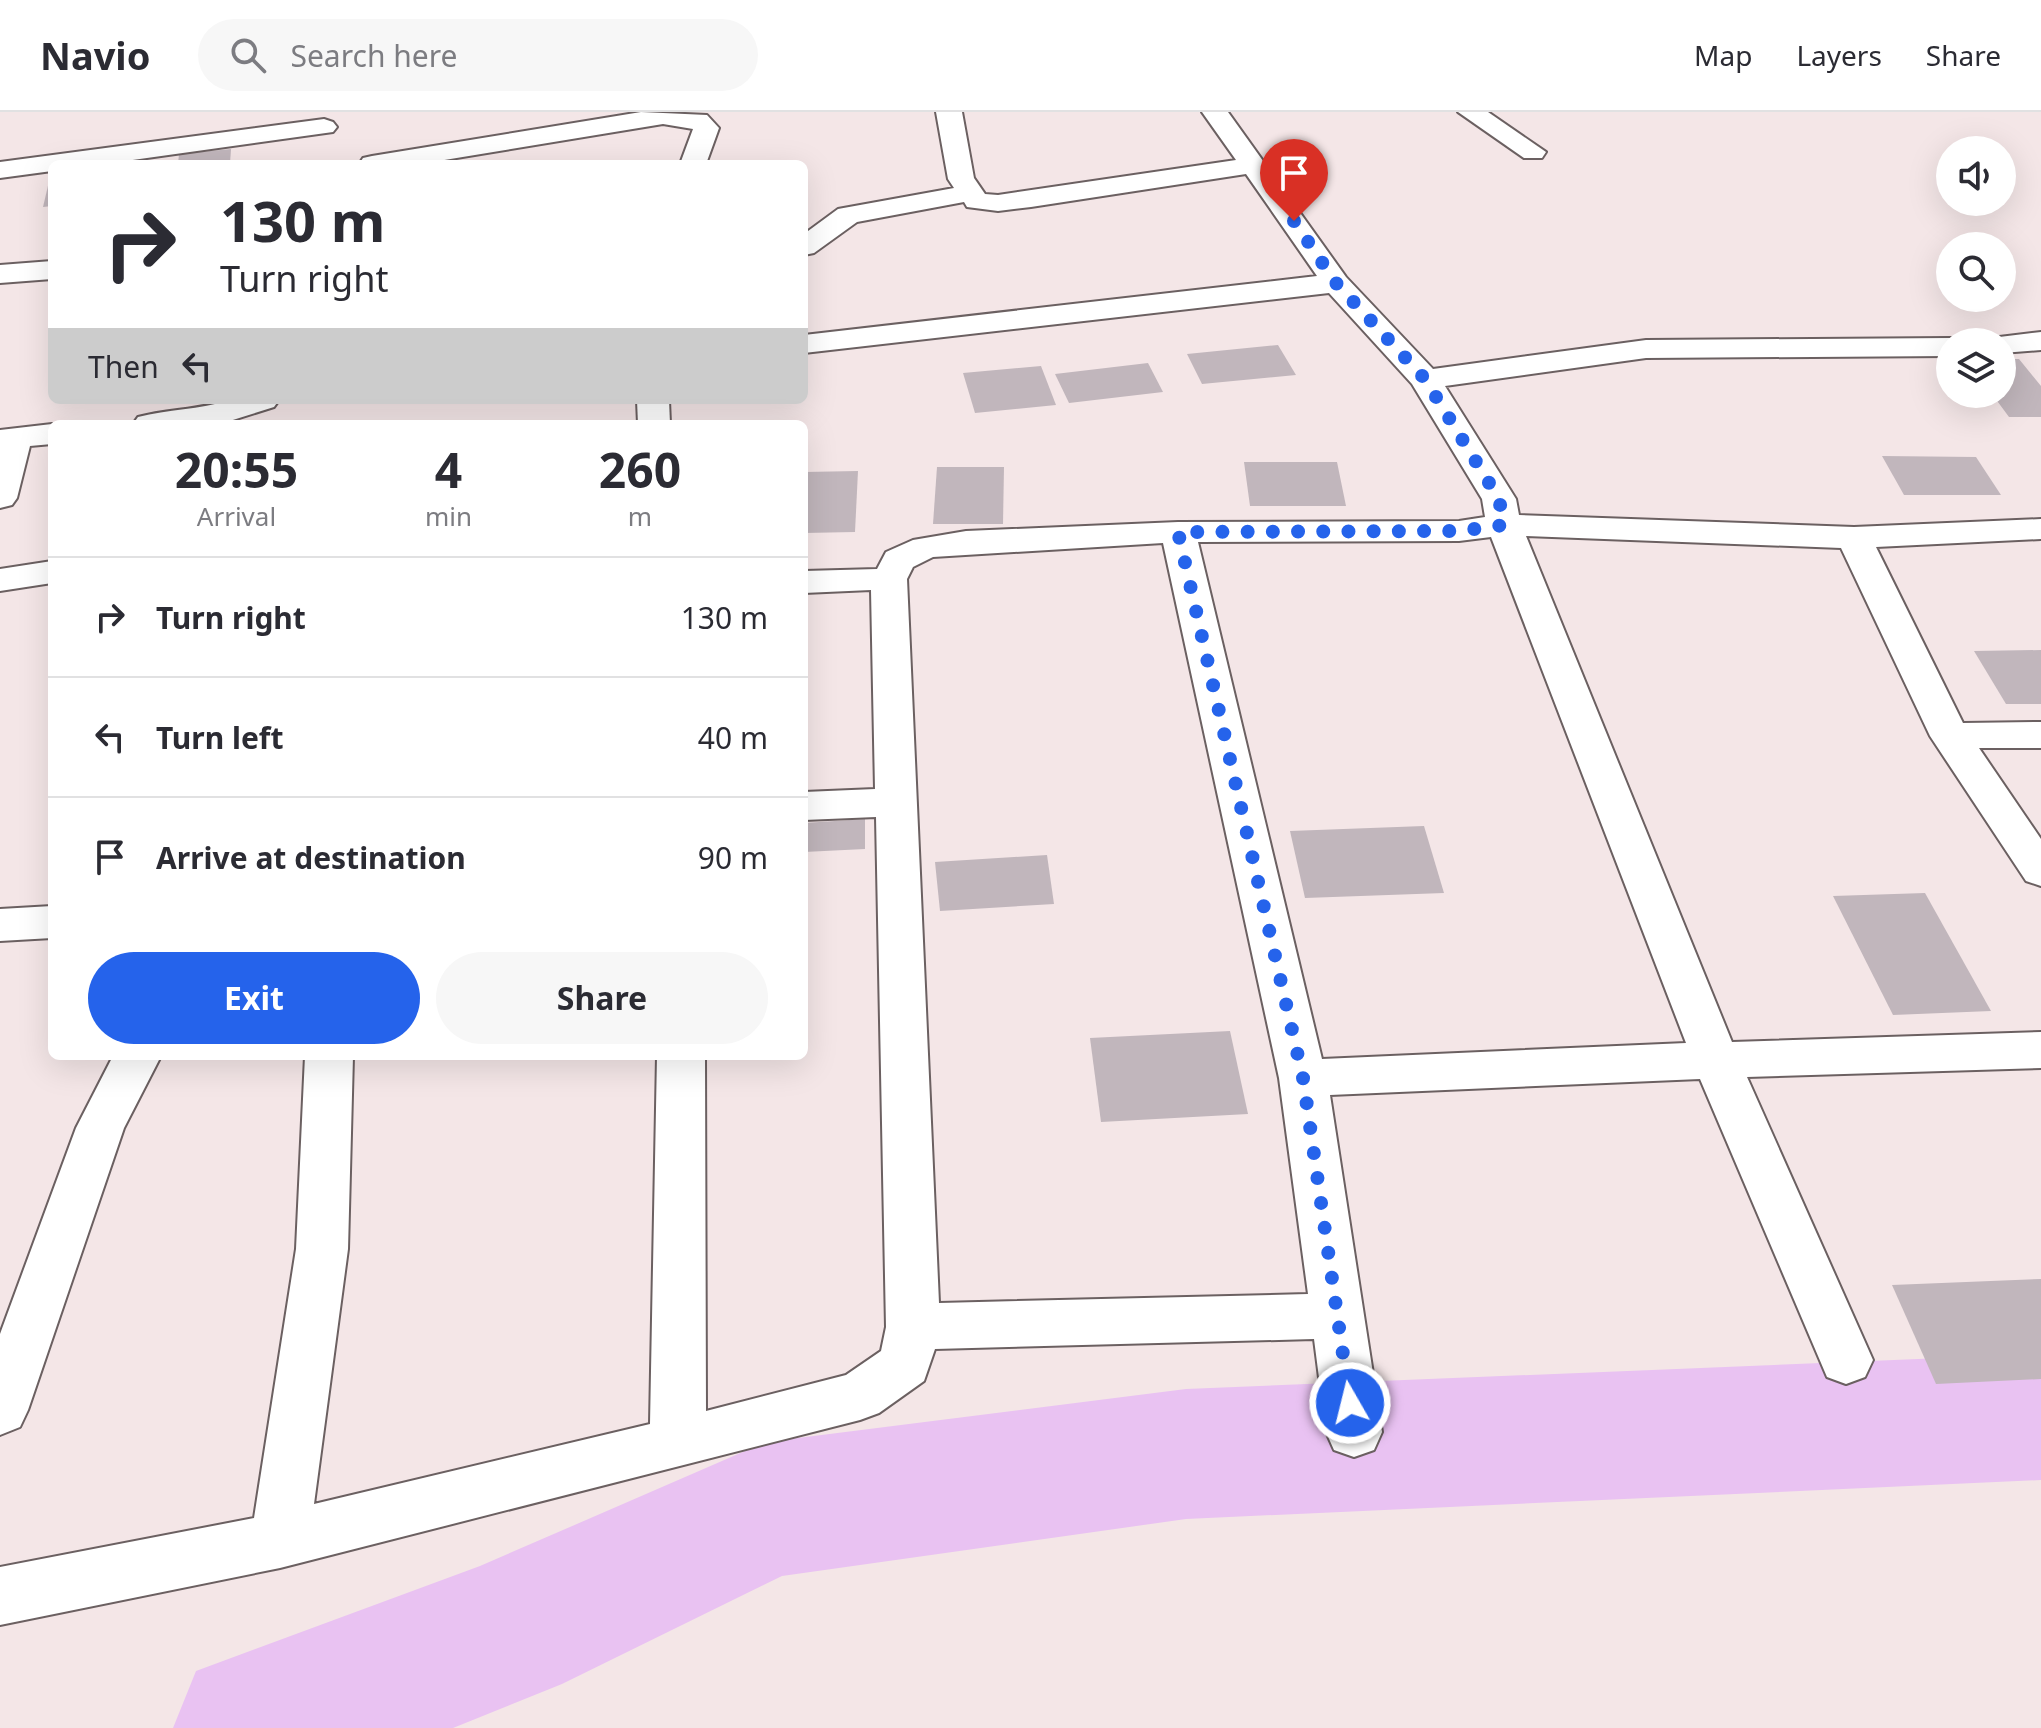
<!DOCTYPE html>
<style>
body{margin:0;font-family:"Noto Sans",sans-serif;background:#f7f7f7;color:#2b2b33;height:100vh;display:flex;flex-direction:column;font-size:30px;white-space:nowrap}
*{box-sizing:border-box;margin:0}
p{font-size:26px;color:#7c7c81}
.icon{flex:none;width:44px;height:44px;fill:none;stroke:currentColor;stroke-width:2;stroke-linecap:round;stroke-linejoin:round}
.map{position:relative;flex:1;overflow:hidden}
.details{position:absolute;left:48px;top:308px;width:760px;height:640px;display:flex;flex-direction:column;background:#fff;border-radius:12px;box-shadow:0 8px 32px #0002}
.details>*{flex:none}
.hud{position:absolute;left:48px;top:48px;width:760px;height:244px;border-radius:12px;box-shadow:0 8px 32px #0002;background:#fff;color:#2b2b33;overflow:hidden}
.buttons{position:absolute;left:1936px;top:24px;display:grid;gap:16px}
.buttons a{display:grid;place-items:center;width:80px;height:80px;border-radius:50%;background:#fff;box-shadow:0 8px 32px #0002;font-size:40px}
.pin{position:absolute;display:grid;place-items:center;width:68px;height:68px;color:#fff;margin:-82px -34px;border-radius:50% 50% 50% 0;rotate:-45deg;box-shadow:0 0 8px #0007}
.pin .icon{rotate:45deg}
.me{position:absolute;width:88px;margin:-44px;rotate:352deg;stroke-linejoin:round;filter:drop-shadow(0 0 6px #0008)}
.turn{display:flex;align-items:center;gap:28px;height:168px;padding:0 40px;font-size:36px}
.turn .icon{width:104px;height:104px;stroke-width:2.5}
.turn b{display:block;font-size:56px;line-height:68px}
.then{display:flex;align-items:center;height:76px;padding:0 40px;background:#0003;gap:16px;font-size:30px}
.eta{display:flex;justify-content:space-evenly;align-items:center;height:136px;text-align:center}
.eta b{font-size:48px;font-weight:700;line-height:56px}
.primary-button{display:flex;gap:16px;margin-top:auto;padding:16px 40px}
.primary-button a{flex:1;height:92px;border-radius:48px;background:#2563eb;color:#fff;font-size:32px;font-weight:700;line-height:92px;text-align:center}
.primary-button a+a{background:#f7f7f7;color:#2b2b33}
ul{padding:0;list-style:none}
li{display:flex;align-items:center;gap:24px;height:120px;padding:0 40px;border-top:2px solid #e1e1e2}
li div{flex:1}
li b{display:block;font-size:30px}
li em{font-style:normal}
header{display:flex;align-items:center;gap:48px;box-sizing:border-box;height:112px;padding:0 40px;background:#fff;border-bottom:2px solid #e1e1e2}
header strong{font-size:38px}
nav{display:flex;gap:44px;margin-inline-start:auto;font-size:28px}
.search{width:560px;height:72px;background:#f7f7f7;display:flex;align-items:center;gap:20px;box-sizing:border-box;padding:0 28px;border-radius:44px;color:#7c7c81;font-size:30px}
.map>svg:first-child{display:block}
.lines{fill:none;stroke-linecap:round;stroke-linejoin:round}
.river{fill:#e9c2f2;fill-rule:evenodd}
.building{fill:#c1b6bc}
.minor-casing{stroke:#6b6061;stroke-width:4}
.minor{fill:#fff;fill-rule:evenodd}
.route{stroke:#2563eb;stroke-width:14;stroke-dasharray:0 25.2}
</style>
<header>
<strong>Navio</strong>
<div class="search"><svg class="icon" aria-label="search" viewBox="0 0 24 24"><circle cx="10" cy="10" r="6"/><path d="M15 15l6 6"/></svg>Search here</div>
<nav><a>Map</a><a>Layers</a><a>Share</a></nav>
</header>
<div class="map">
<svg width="2041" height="1616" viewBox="0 0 2041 1616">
<rect width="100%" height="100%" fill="#f4e6e7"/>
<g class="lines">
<!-- river -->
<path class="river" d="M2041,1242v126l-855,39 -404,57 -220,108 -109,44h-280l23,-57 284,-105 286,-124 420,-53z"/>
</g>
<!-- building -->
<g class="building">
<path d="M231,37l-1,15h-52l1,-10z"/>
<path d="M51,61l1,33 -9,1z"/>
<path d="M1278,233l18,30 -94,9 -15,-30z"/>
<path d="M2002,247h17l22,27v31h-32l-17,-23h10z"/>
<path d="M1148,251l15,29 -94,11 -14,-29z"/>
<path d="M1041,254l15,39 -81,8 -12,-40z"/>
<path d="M1882,344l94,1 25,38h-97z"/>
<path d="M1244,350h93l9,44h-96z"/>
<path d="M937,355h67l-1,57h-70z"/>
<path d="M858,359l-3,61 -51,1v-61z"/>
<path d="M2041,538v54h-35l-32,-53z"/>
<path d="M865,707v30l-61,3v-29z"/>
<path d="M1424,714l20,67 -139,5 -15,-67z"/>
<path d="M1047,743l7,49 -114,7 -5,-49z"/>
<path d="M1925,781l66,118 -98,4 -60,-119z"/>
<path d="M1230,919l18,83 -147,8 -11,-84z"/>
<path d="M2041,1167v100l-105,5 -44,-99z"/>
</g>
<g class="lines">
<defs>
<g id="minor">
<path d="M641,0l66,3 12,13 -13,36h-26l13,-35 -30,-5 -243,40h-61l4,-6 9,-2z"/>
<path d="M936,0h26l12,66 11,16 13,1 238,-35 -34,-48h26l118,165 87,92 213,-29 304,-2 11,3 -11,1v14l-304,2 -201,28 71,113 3,16 335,12 187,-8v20l-165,8 87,176 78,-1v26h-62l62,91v47l-15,-5 -96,-145 -89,-188 -315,-12 206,506 309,-10v36l-294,9 126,283 -8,17 -19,7 -19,-7 -127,-298 -370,16 52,337 -8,18 -20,7 -20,-7 -8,-18 -12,-93 -379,10 -11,32 -45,32 -19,7 -580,148 -280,57v-58l254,-49 42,-269 9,-193h48l-5,193 -34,255 336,-80 7,-368h48l1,355 140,-36 35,-24 5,-24 -10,-510 -72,3v-28l71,-3 -4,-199 -67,3v-22l73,-2 9,-17 27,-12 53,-9 212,-9 281,-1 26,-4 -3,-18 -70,-115 -83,-91 -525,60v-18l513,-59 -71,-102 -215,33 -33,4 -31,-4 -3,-5 -107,20 -43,31 -10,2v-21l34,-25 116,-21 -6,-9zM1491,425l195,506 -364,16 -124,-517 261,-1zM1163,431l116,535 29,216 -369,9 -32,-724 6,-12 20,-10z"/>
<path d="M1458,0h30l58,40 -4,6h-18z"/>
<path d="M324,7l9,3 4,5 -4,5 -229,32h-52v7l-52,7v-16z"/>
<path d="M52,149v18l-52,4v-18z"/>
<path d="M2041,220v18l-39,3v-11h-14l3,-4z"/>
<path d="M230,288h49l-5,7 -54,17h-87l5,-7c30,-8 61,-7 92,-17z"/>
<path d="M637,288h32l1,24h-32z"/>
<path d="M52,312v20l-22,2 -13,52 -5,7 -12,3v-78z"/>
<path d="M52,449v22l-52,8v-22z"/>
<path d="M52,794v32l-52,3v-32z"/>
<path d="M113,944h48l-37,72 -96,282 -8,17 -20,8v-101l76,-206z"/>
</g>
</defs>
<!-- minor casing -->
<use href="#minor" class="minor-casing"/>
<!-- minor -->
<use href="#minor" class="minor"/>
</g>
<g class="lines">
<!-- route -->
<path class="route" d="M1294,109l42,62 89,96 74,120 5,26 -45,6 -281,1 125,546 47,325"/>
</g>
</svg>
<div class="buttons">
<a><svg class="icon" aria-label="sound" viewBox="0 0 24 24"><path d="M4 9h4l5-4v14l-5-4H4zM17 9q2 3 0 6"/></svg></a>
<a><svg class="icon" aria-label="search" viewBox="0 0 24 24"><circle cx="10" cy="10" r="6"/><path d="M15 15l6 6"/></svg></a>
<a><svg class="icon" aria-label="layers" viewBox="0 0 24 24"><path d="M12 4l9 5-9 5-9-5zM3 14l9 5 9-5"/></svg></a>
</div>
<div class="pin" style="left:1294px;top:109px;background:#d93025"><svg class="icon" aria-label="arrive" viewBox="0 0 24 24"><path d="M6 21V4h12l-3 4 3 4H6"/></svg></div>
<svg class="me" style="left:1350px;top:1291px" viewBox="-20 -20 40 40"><circle r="17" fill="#2563eb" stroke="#fff" stroke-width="3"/><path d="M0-11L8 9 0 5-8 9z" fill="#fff"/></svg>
<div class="hud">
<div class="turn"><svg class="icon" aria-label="right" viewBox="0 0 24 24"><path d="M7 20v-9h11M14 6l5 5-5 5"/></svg><div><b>130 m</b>Turn right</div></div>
<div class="then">Then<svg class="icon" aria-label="left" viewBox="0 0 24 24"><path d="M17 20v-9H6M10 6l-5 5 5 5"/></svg></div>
</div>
<section class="details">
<div class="eta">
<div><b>20:55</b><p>Arrival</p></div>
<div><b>4</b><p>min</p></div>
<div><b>260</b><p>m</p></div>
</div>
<ul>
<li><svg class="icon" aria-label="right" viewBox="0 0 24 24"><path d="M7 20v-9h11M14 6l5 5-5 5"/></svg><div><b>Turn right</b></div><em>130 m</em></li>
<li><svg class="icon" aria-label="left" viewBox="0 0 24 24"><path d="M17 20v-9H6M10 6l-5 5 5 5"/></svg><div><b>Turn left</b></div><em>40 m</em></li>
<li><svg class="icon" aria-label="arrive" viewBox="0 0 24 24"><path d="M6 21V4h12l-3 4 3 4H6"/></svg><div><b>Arrive at destination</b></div><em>90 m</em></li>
</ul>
<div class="primary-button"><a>Exit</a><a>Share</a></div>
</section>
</div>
